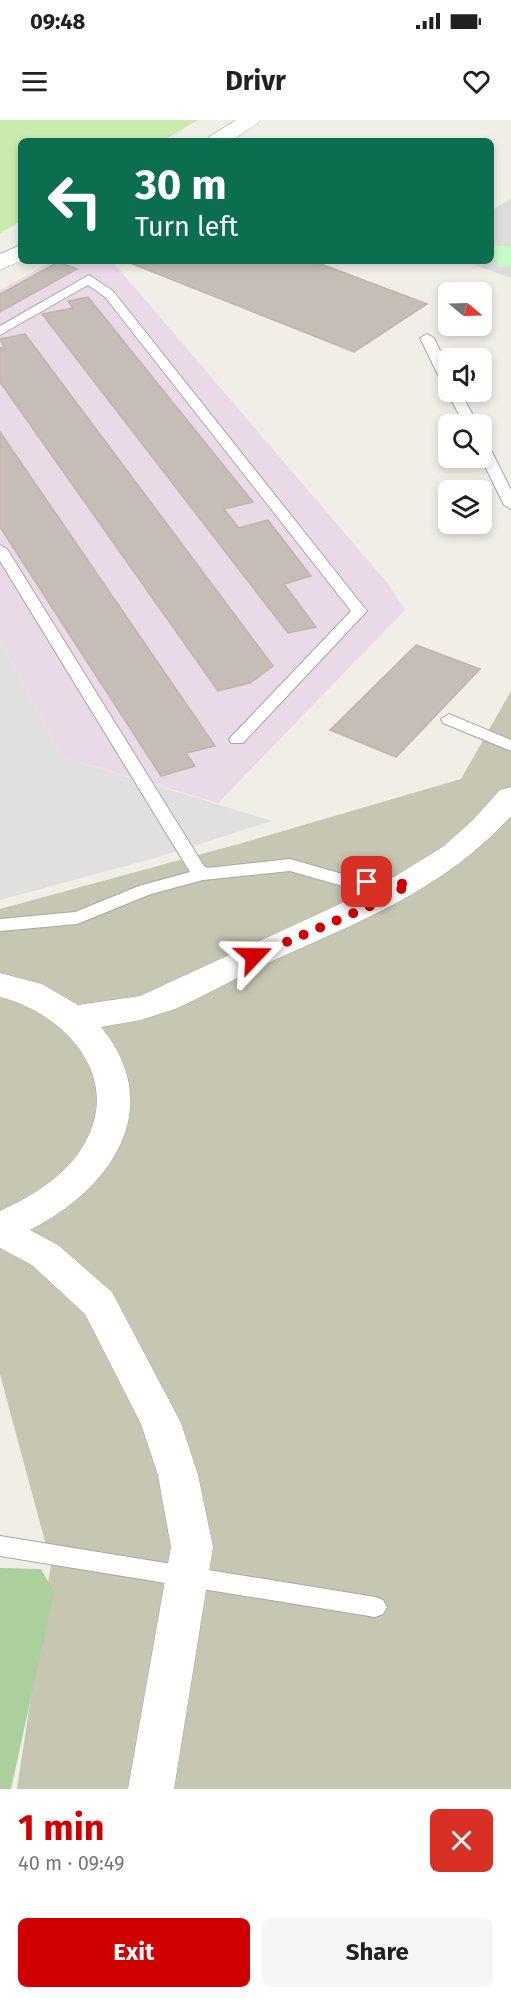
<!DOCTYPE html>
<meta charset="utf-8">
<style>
body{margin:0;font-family:"Fira Sans",sans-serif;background:#f6f6f6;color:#202124;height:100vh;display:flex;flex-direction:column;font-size:22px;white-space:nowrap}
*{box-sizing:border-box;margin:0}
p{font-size:20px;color:#757577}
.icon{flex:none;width:33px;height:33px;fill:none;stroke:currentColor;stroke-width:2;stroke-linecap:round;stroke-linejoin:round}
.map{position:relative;height:1669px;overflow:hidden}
.side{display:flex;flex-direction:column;background:#fff;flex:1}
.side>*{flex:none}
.guide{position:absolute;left:18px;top:18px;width:476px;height:126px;border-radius:9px;box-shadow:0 3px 9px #0003;background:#0b6e4f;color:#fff;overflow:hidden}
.needle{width:39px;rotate:109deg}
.tools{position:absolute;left:438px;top:162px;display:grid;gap:12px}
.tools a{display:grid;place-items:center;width:54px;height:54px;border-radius:9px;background:#fff;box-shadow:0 3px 9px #0003;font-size:30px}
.pin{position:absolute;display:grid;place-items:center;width:51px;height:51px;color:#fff;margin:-26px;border-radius:12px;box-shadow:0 3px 9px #0006}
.me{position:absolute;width:66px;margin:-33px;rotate:67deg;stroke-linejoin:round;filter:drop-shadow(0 0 4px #0008)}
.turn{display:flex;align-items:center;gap:21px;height:126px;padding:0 18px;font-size:27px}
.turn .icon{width:78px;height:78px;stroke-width:2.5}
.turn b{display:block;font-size:42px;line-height:51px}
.round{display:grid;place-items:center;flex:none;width:63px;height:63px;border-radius:9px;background:#f6f6f6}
.headline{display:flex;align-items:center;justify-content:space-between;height:102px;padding:0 18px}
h1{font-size:36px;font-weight:700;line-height:45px;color:#d10000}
.primary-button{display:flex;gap:12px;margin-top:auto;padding:12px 18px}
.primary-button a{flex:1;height:69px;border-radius:9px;background:#d10000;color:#fff;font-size:24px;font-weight:700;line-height:69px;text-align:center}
.primary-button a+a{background:#f6f6f6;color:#202124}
.status{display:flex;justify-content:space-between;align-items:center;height:42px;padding:0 30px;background:#fff;direction:ltr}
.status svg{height:16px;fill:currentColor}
header{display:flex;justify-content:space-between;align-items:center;height:78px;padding:0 18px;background:#fff;font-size:27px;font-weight:700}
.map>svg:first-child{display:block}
.residential{fill:#dedddd}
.industrial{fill:#ead9e7}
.construction{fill:#c6c6b2}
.grass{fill:#cbeaad}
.forest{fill:#abd09c}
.park{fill:#c5fac9}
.parking{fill:#e0e0e0}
.building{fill:#c6bdb6;stroke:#c3b4a9;stroke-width:1.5}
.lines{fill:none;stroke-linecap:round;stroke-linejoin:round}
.service-casing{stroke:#a7a7a7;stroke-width:2}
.minor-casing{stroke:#a7a7a7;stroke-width:1}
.service{fill:#fff;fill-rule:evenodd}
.minor{fill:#fff;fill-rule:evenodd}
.route{stroke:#d10000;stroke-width:10;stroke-dasharray:0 18}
</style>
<div class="status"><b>09:48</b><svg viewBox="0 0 49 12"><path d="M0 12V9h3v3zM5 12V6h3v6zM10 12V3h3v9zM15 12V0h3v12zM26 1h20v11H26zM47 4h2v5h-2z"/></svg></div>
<header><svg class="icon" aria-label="menu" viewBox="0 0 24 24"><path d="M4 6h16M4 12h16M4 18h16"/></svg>Drivr<svg class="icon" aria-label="heart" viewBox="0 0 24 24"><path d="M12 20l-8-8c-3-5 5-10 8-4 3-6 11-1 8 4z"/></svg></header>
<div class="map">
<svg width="511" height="1669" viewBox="0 0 511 1669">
<rect width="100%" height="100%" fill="#f1ede7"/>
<!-- residential -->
<path class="residential" d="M511,78v80l-47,-17h26l1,-50z"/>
<!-- industrial -->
<path class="industrial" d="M52,141h60l276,323 17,26 -187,193 -156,-46 -62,-117v-350z"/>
<!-- construction -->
<path class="construction" d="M511,571v1098h-494l34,-225 -51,-190v-465l242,-66 219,-64z"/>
<!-- grass -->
<path class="grass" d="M0,0h198l-36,21h-141v80l-21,12z"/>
<!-- forest -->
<path class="forest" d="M0,1448l41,1 13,23 -43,197h-11z"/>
<!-- park -->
<path class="park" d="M491,122l7,4h13v20l-12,1 -3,-6 -5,-3z"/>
<!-- parking -->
<path class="parking" d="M0,520l62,117 210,64 -117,37 -155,42z"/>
<!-- building -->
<g class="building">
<path d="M125,141h188l114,43 -73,48z"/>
<path d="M58,142l19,7 -77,43v-18z"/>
<path d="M88,177l165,205 -29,7 15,19 29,-8 43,56 -27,8 32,43 -28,6 -246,-319 31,-6 -5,-7z"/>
<path d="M25,214l248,332 -23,17 -32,8 -218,-309v-34l4,-1 -4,-8z"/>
<path d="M0,312l215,314 -29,7 9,13 -34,10 -161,-249z"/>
<path d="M416,525l64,24 -84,88 -66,-27z"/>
</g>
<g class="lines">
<defs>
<g id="service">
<path d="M89,155l24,16 254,320 -124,132h-12l-2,-4 122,-128 -246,-314 -17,-12 -88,50v-9z"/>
<path d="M427,214l7,4 14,30v17l-7,-4 -21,-43z"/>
<path d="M448,270l12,2 18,32h-14l-17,-32z"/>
<path d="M482,322l7,4 22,44v19l-7,-4 -23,-47z"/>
<path d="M0,425l7,4 197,317 3,2 83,-9 56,16 62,3 6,2 3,4 -3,4 -6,2 -62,-3 -56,-16 -87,9 -52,14 -74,30 -77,7v-12l75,-7 64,-26 51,-14 -190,-311z"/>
<path d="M449,594l62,26v11l-68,-28 -2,-4z"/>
<path d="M0,1416l375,61 8,3 4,7 -4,7 -8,3 -375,-61z"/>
</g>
<g id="minor">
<path d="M236,0h24l-3,4 -26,17h-25l3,-4z"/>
<path d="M21,125v16l-21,9v-16z"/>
<path d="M511,667v29c-65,73 -154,107 -241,146 -32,15 -62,32 -95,47l-34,11 -40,7c67,81 9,163 -71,203l28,15 54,47 69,131 17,52 15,72 -39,242h-46l43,-242 -13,-72 -17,-51 -56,-110 -53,-49 -32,-17v-37c30,-14 61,-32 80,-60 47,-70 -12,-136 -80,-154v-24l42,11 36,21 62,-9 241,-111 63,-39 29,-26 27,-30z"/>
</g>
</defs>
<!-- service casing -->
<use href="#service" class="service-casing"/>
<!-- minor casing -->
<use href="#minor" class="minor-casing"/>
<!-- service -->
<use href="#service" class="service"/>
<!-- minor -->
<use href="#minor" class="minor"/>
</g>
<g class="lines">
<!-- route -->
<path class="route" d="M254,836l123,-53 33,-19 -43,-2"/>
</g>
</svg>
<div class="tools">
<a><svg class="needle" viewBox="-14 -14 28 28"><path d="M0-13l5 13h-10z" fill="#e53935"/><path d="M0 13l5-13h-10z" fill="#757577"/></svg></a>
<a><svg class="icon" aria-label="sound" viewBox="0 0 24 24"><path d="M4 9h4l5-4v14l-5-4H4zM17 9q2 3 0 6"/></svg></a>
<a><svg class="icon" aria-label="search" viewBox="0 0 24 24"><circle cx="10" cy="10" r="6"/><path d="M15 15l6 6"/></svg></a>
<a><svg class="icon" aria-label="layers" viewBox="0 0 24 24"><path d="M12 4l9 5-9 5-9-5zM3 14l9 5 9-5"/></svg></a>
</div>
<div class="pin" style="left:367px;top:762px;background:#d93025"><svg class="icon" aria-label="arrive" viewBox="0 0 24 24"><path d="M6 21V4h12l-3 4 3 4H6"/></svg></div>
<svg class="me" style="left:254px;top:836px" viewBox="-20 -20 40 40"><path d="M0-17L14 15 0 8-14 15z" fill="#d10000" stroke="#fff" stroke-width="4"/></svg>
<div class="guide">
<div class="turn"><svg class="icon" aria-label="left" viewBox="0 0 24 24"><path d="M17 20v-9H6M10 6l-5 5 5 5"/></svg><div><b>30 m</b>Turn left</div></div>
</div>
</div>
<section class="side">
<div class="headline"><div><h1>1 min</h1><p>40 m · 09:49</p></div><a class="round" style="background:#d93025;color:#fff"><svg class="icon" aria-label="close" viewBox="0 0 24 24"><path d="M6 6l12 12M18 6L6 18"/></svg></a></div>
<div class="primary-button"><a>Exit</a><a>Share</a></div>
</section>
